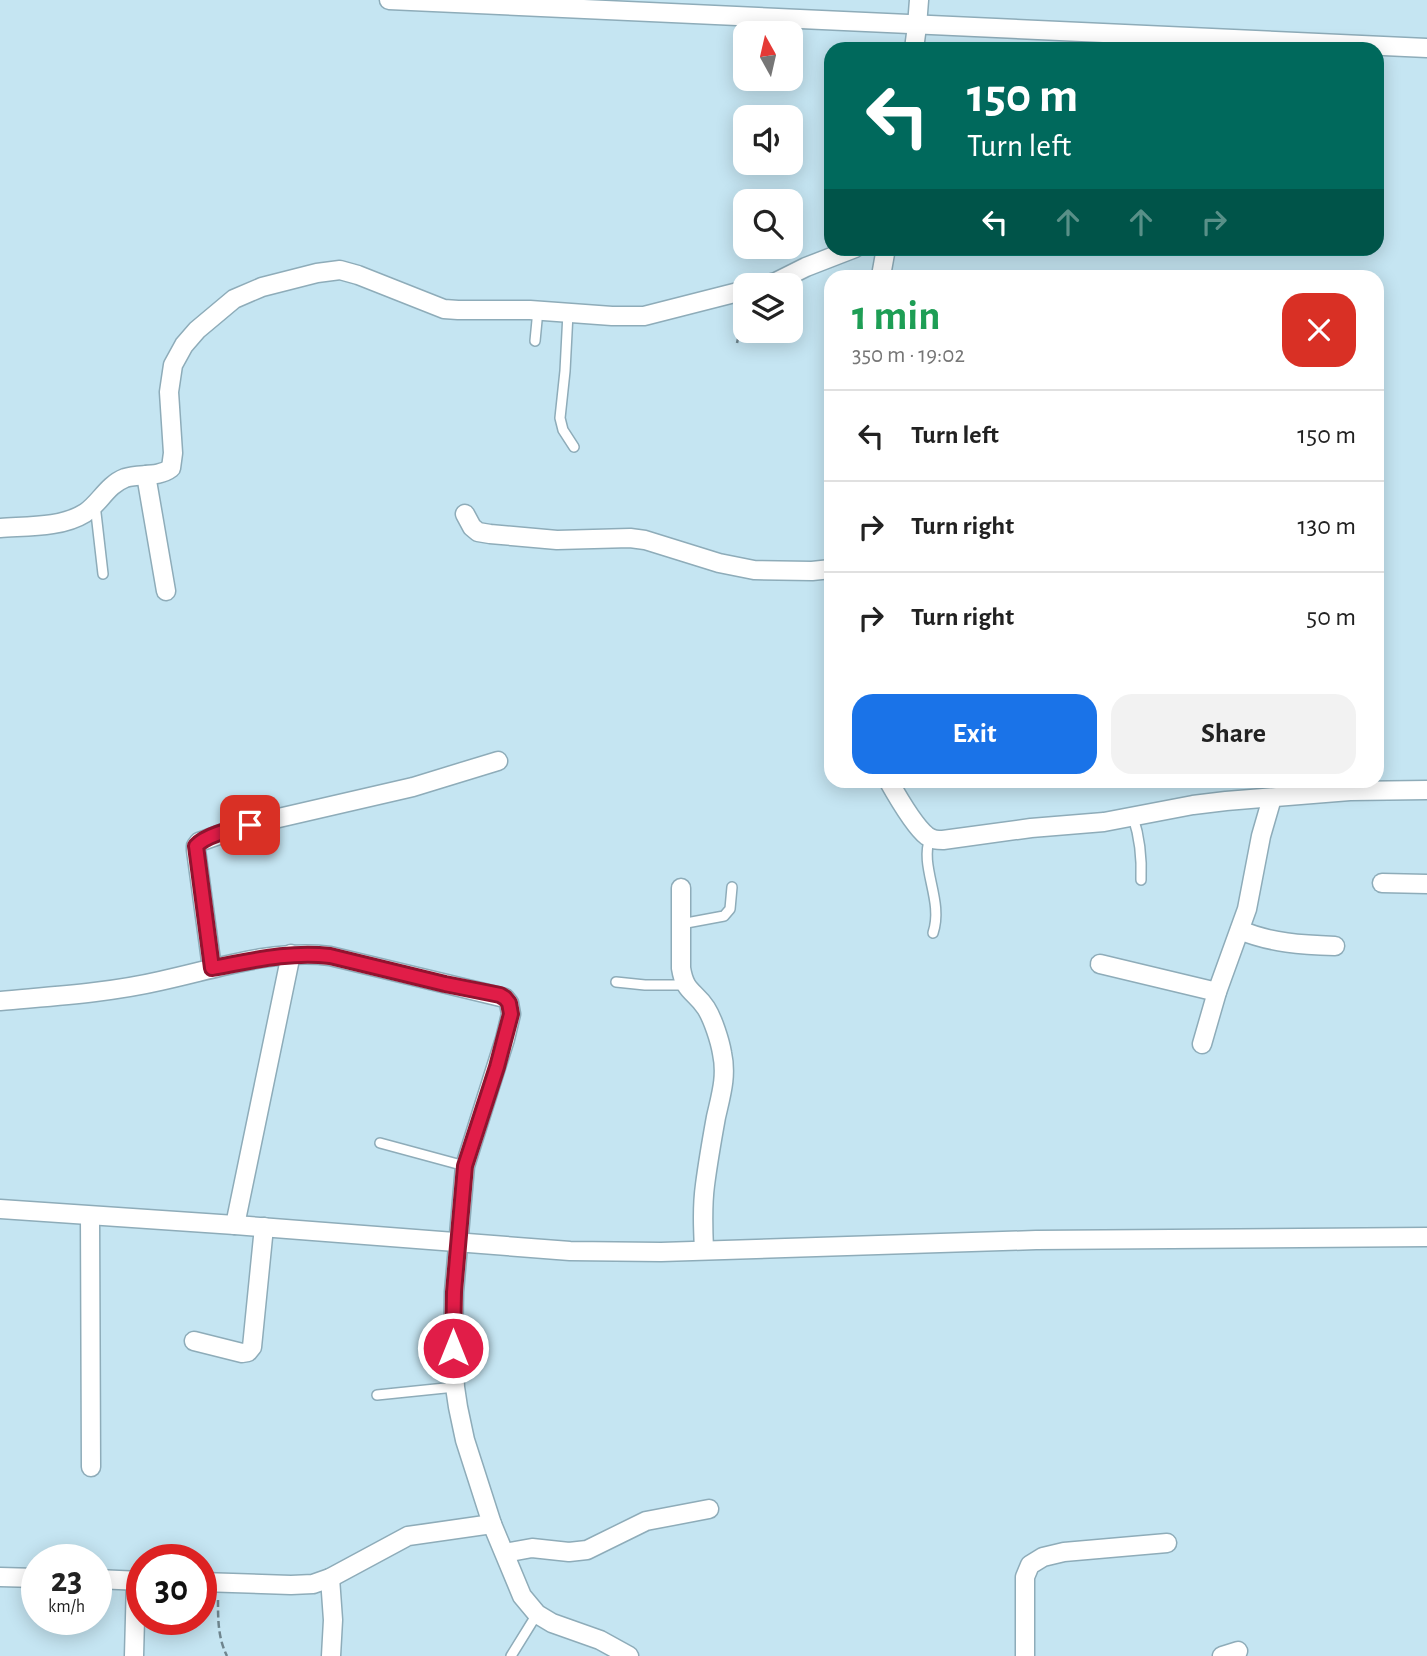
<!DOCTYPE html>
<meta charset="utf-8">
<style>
body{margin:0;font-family:"Alegreya Sans",sans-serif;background:#f2f2f2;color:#222;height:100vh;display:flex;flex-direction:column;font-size:26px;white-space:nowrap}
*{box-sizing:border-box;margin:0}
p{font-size:23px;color:#767676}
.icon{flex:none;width:38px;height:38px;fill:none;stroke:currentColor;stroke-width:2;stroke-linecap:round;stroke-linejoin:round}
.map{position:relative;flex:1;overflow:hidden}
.drawer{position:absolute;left:824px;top:270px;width:560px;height:518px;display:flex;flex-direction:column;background:#fff;border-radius:21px;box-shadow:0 4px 18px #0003}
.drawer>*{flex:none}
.banner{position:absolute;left:824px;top:42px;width:560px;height:214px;border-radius:21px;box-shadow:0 4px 18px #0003;background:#00695c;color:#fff;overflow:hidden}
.needle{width:46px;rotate:352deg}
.fabs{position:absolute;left:733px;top:21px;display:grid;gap:14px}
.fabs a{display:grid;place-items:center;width:70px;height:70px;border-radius:14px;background:#fff;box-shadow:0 4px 18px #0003;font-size:35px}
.speed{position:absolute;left:21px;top:1544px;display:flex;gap:14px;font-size:35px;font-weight:700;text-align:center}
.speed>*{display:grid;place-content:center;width:91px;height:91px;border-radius:50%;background:#fff;box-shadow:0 4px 18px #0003;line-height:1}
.speed small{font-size:18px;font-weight:400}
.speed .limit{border:10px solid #d22;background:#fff;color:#111}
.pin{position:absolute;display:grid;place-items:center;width:60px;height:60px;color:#fff;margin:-30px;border-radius:14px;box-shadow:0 4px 10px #0006}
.me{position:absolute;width:77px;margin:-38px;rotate:0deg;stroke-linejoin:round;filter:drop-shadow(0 0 5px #0008)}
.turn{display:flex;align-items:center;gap:24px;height:147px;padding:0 28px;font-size:32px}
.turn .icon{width:91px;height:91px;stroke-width:2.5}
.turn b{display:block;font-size:49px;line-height:60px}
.lanes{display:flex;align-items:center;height:66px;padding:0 28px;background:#0003;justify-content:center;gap:35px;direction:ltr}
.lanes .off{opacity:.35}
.round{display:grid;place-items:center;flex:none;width:74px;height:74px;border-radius:21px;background:#f2f2f2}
.summary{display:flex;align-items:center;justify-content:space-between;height:119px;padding:0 28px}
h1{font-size:42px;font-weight:700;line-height:52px;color:#1e9e55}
.primary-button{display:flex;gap:14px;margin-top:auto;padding:14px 28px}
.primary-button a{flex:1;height:80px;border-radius:21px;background:#1a73e8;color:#fff;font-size:28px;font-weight:700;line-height:80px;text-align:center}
.primary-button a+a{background:#f2f2f2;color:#222}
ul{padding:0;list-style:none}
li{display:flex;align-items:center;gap:21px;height:91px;padding:0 28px;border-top:2px solid #e0e0e0}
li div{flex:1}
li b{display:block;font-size:26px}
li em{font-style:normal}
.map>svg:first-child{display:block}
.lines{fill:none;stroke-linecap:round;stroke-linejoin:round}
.service-casing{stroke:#8eacb9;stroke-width:12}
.minor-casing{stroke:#8eacb9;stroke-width:21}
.path{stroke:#6f858e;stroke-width:2.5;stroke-dasharray:7 3.5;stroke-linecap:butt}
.service{stroke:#fff;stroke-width:9}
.minor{stroke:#fff;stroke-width:18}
.route-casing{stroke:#92132f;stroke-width:18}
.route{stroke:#e11d48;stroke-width:12}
</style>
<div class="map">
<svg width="1427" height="1656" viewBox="0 0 1427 1656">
<rect width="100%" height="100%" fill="#c5e5f2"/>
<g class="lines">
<defs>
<g id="service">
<path d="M568,313l-3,58 -5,47 3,12 11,17"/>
<path d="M535,341l3,-31"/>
<path d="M93,506l3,7 7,61"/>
<path d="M1133,817c7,21 9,40 8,63"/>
<path d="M930,838c-11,29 14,62 3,95"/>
<path d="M681,924l43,-8 6,-7 2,-22"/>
<path d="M616,982l29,3h40"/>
<path d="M380,1143l85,23"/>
<path d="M377,1395l78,-8"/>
<path d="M511,1656l26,-42"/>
</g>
<g id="minor">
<path d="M389,0l1038,48"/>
<path d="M914,49l3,-23 2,-26"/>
<path d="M881,276l5,-28"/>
<path d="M764,285l12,-3 30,-15 49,-19"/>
<path d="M146,475l20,116"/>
<path d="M465,514l7,13 6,5 12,2 67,6 73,-2 15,2 74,23 35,7 58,1 19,-2"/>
<path d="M0,528c26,-2 61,0 85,-15 15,-10 22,-28 40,-35 15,-5 33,0 46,-10l2,-15 -4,-61 4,-27 11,-20 13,-15 37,-31 28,-12 55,-14 23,-3 18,5 86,34 14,1h72l82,6h32l102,-26"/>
<path d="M888,780c9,16 26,46 39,56 6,4 10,4 16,4l88,-12 73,-6 89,-17 33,-4 124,-10 77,-1"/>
<path d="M1382,883l45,1"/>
<path d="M681,888v80c4,25 13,22 25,40 7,11 14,33 16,45 5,23 -1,42 -6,64 -4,22 -8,45 -11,68 -3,22 -2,43 -1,65"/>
<path d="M1240,930c30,13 63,15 95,16"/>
<path d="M1100,964l117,28"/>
<path d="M212,968l-16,-118v-4l3,-4 31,-11 40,-11 143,-33 85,-26"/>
<path d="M0,1001c54,-5 108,-8 160,-20 56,-12 112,-32 170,-25l175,42 4,5 2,11 -6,25 -40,127 -11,126 -1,56 2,39 3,20 7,33 27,84"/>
<path d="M1202,1044l15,-52 30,-83 14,-73 11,-38"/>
<path d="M0,1209l235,16 335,26 91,1 375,-12 391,-3"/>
<path d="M90,1216l1,251"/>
<path d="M235,1225l56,-271"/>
<path d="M194,1341l48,12 6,-1 4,-5 12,-120"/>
<path d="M505,1553l27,-5 37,4 18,-2 59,-29 63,-12"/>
<path d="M0,1577l37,1"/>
<path d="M330,1578l3,42 -2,36"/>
<path d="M96,1579l46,2"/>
<path d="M201,1582l90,3 22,-1 17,-6 78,-42 84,-12 30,72 15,18 15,9 48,17 29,16"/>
<path d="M134,1656l2,-76"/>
<path d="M1025,1656v-79l5,-12 13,-8 21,-5 103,-9"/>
<path d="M1222,1656l16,-5"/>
</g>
</defs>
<!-- service casing -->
<use href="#service" class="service-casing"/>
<!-- minor casing -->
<use href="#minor" class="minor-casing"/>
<!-- path -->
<g class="path">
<path d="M737,343l8,-35"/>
<path d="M825,640l6,-1"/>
<path d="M218,1600c0,20 0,38 9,56"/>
</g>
<!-- service -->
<use href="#service" class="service"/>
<!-- minor -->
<use href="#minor" class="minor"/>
</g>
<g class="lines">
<defs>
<path id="route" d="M250,825c-16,4 -43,9 -54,21l16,122c39,-7 78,-17 118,-12l115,28 55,11 5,3 4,5 2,11 -14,53 -32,99 -11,126 -1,56"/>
</defs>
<!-- route casing -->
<use href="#route" class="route-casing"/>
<!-- route -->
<use href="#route" class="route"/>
</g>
</svg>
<div class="fabs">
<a><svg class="needle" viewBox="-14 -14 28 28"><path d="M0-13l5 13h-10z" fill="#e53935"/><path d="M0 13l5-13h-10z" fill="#767676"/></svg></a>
<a><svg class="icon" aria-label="sound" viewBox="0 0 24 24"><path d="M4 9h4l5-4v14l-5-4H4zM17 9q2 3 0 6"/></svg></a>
<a><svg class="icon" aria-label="search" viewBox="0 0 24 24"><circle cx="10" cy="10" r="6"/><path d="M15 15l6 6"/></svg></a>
<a><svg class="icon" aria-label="layers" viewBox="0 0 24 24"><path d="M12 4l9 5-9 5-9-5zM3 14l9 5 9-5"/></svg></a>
</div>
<div class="speed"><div>23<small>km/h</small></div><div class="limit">30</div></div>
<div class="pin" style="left:250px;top:825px;background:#d93025"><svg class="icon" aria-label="arrive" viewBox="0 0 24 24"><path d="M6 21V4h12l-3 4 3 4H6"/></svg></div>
<svg class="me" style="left:453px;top:1348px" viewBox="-20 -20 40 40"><circle r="17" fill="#e11d48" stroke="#fff" stroke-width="3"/><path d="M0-11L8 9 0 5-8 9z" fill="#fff"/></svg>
<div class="banner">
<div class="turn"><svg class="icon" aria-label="left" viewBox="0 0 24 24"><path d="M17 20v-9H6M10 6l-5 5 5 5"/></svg><div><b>150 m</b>Turn left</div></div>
<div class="lanes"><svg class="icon" aria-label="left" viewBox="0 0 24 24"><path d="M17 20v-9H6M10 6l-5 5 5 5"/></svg><svg class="icon off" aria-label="ahead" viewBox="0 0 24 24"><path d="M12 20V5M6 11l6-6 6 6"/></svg><svg class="icon off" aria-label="ahead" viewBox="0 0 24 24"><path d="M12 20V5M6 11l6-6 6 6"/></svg><svg class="icon off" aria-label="right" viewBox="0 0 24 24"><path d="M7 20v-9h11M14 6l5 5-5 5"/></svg></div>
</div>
<section class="drawer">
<div class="summary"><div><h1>1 min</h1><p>350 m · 19:02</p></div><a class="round" style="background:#d93025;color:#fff"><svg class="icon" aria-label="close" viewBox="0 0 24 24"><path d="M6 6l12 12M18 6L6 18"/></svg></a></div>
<ul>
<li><svg class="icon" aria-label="left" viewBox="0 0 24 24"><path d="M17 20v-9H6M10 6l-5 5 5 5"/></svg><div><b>Turn left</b></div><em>150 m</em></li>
<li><svg class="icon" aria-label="right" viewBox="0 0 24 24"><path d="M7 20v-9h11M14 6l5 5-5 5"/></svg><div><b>Turn right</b></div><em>130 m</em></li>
<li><svg class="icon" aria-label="right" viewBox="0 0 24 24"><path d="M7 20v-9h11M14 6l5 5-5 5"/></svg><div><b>Turn right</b></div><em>50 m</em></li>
</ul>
<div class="primary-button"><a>Exit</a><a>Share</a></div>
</section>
</div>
